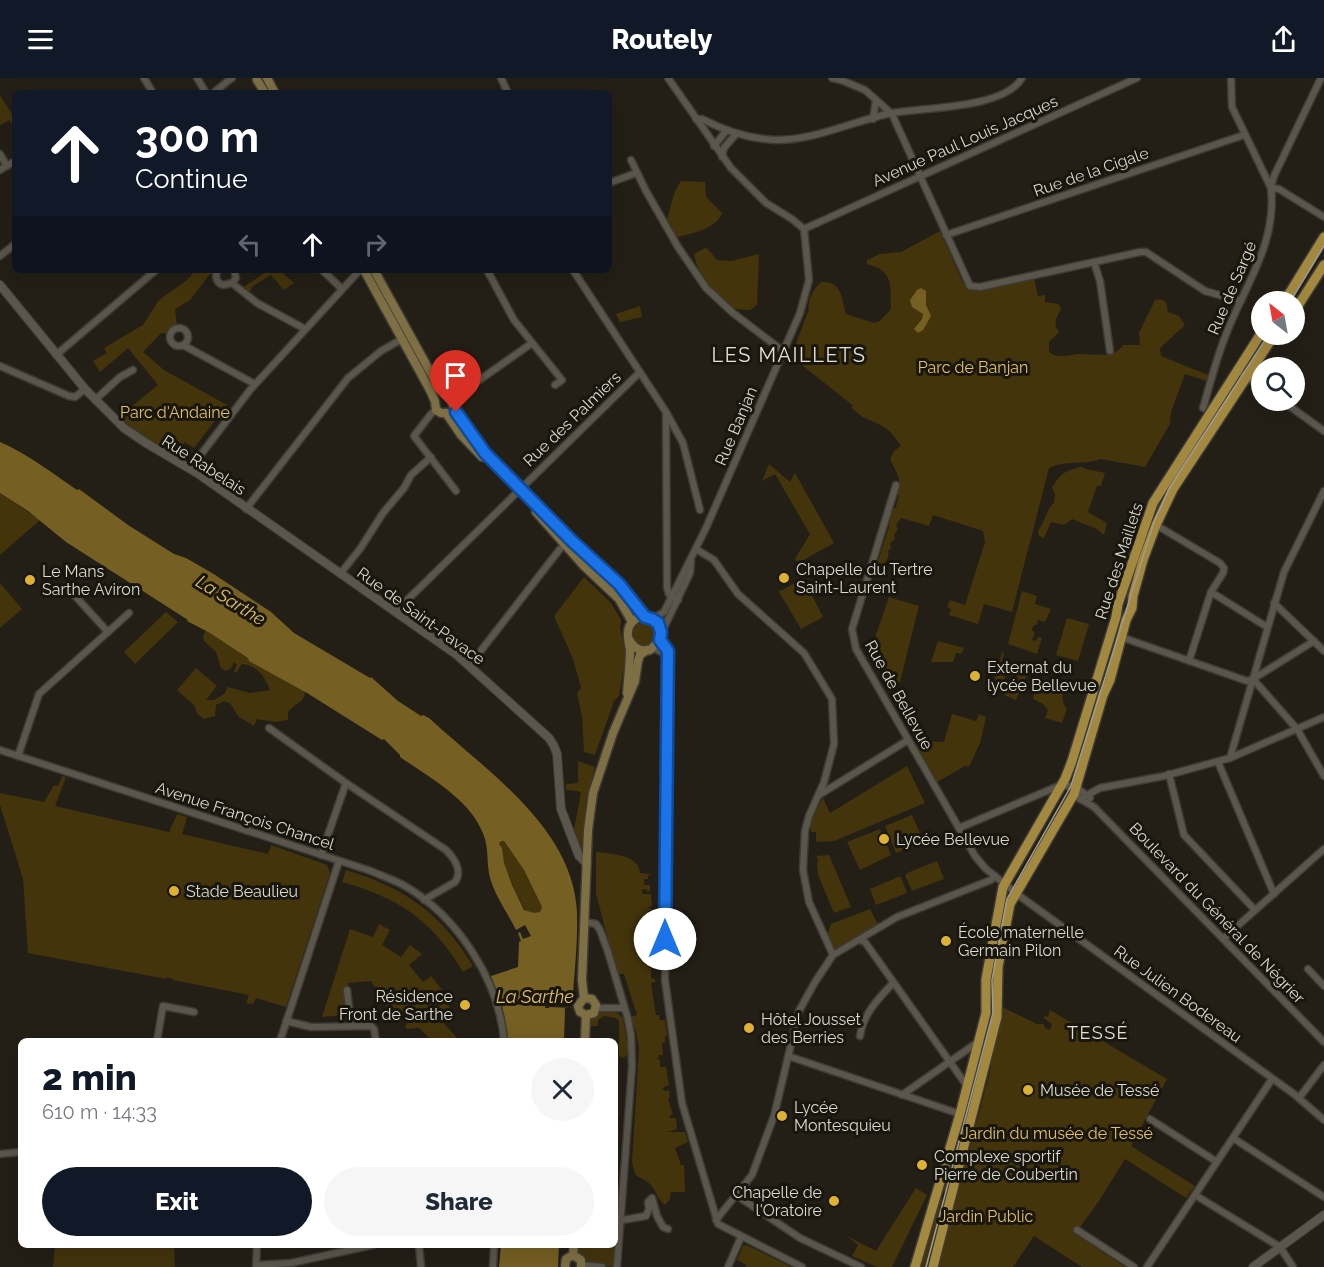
<!DOCTYPE html>
<meta charset="utf-8">
<style>
body{margin:0;font-family:Raleway,sans-serif;background:#f6f6f7;color:#1f2937;height:100vh;display:flex;flex-direction:column;font-size:22px;white-space:nowrap}
*{box-sizing:border-box;margin:0}
p{font-size:20px;color:#747a83}
.icon{flex:none;width:33px;height:33px;fill:none;stroke:currentColor;stroke-width:2;stroke-linecap:round;stroke-linejoin:round}
.map{position:relative;flex:1;overflow:hidden}
.sheet{position:absolute;left:18px;top:960px;width:600px;height:210px;display:flex;flex-direction:column;background:#fff;border-radius:9px;box-shadow:0 6px 24px #0002}
.sheet>*{flex:none}
.guide{position:absolute;left:12px;top:12px;width:600px;height:183px;border-radius:9px;box-shadow:0 6px 24px #0002;background:#111827;color:#fff;overflow:hidden}
.needle{width:39px;rotate:329deg}
.tools{position:absolute;left:1251px;top:213px;display:grid;gap:12px}
.tools a{display:grid;place-items:center;width:54px;height:54px;border-radius:50%;background:#fff;box-shadow:0 6px 24px #0002;font-size:30px}
.pin{position:absolute;display:grid;place-items:center;width:51px;height:51px;color:#fff;margin:-62px -26px;border-radius:50% 50% 50% 0;rotate:-45deg;box-shadow:0 0 6px #0007}
.pin .icon{rotate:45deg}
.me{position:absolute;width:66px;margin:-33px;rotate:0deg;stroke-linejoin:round;filter:drop-shadow(0 0 4px #0008)}
.turn{display:flex;align-items:center;gap:21px;height:126px;padding:0 24px;font-size:27px}
.turn .icon{width:78px;height:78px;stroke-width:2.5}
.turn b{display:block;font-size:42px;line-height:51px}
.lanes{display:flex;align-items:center;height:57px;padding:0 24px;background:#0003;justify-content:center;gap:30px;direction:ltr}
.lanes .off{opacity:.35}
.round{display:grid;place-items:center;flex:none;width:63px;height:63px;border-radius:32px;background:#f6f6f7}
.head{display:flex;align-items:center;justify-content:space-between;height:102px;padding:0 24px}
h1{font-size:36px;font-weight:800;line-height:45px;color:#111827}
.primary-button{display:flex;gap:12px;margin-top:auto;padding:12px 24px}
.primary-button a{flex:1;height:69px;border-radius:36px;background:#111827;color:#fff;font-size:24px;font-weight:800;line-height:69px;text-align:center}
.primary-button a+a{background:#f6f6f7;color:#1f2937}
header{display:flex;justify-content:space-between;align-items:center;height:78px;padding:0 24px;background:#111827;color:#fff;font-size:27px;font-weight:800}
.map>svg:first-child{display:block}
.green{fill:#43340c}
.water{fill:#765f23;fill-rule:evenodd}
.pier{fill:#231f17}
.lines{fill:none;stroke-linecap:round;stroke-linejoin:round}
.minor-casing{stroke:#3d3b35;stroke-width:9}
.tertiary-casing{stroke:#3d3b35;stroke-width:10}
.secondary-casing{stroke:#3d3b35;stroke-width:11}
.primary-casing{stroke:#3d3b35;stroke-width:12}
.minor{stroke:#5a564c;stroke-width:6}
.tertiary{stroke:#5a564c;stroke-width:8}
.secondary{stroke:#7e6f45;stroke-width:8}
.primary{stroke:#a3883f;stroke-width:9}
.tram{stroke:#9f9c95;stroke-width:1.5}
.secondary-bridge-casing{stroke:#3d3b35;stroke-width:11;stroke-linecap:butt}
.secondary-bridge{stroke:#7e6f45;stroke-width:8}
.route-casing{stroke:#114b97;stroke-width:15}
.route{stroke:#1a73e8;stroke-width:10}
.poi-dot{fill:#ddb133;stroke:#19160e;stroke-width:2}
.labels{text-anchor:middle;dominant-baseline:central;stroke-width:6;stroke-linejoin:round;paint-order:stroke}
.street-label{font-size:16px;fill:#dad8d2;stroke:#19160e}
.park-label{font-size:16px;fill:#e3c16a;stroke:#19160e}
.poi-label{font-size:16px;fill:#dad8d2;stroke:#19160e;text-anchor:start}
.water-label{font-size:18px;font-style:italic;fill:#e1bf68;stroke:#19160e}
.neighbourhood-label{font-size:18px;letter-spacing:1.5px;fill:#e5e0d5;stroke:#19160e}
.quarter-label{font-size:20px;letter-spacing:1.5px;fill:#e5e0d5;stroke:#19160e}
</style>
<header><svg class="icon" aria-label="menu" viewBox="0 0 24 24"><path d="M4 6h16M4 12h16M4 18h16"/></svg>Routely<svg class="icon" aria-label="share" viewBox="0 0 24 24"><path d="M12 15V3M7 8l5-5 5 5M5 13v7h14v-7"/></svg></header>
<div class="map">
<svg width="1324" height="1189" viewBox="0 0 1324 1189">
<rect width="100%" height="100%" fill="#231f17"/>
<!-- green -->
<g class="green">
<path d="M0,17l15,24v3l-4,2 -1,-4 -10,5z"/>
<path d="M681,103l24,1 1,15 16,16c-6,16 -31,21 -45,24l-10,-18 8,-28z"/>
<path d="M940,153l23,52c6,6 9,7 17,7l54,-12 4,18 7,-1v7l13,2 3,3c-2,10 -10,14 -2,25l-10,10v10c9,7 18,3 29,2 15,-1 35,6 45,-9h17l-1,-12 16,-33 5,-1 6,3 2,10 11,4 6,9 -25,23 1,8 47,19 -1,6 -22,-7 -14,38 -1,12 -25,43 -44,-8c-15,6 -36,1 -52,9l-37,144 -28,-8 -6,20 -29,-9 2,-6 -4,-2 3,-7 15,5 20,-63 -2,-11 -50,-16 -4,11 -28,-8 -5,7 2,4 -4,6 1,4 -5,4 1,6 -3,2c2,5 -3,14 -7,17l2,4 -2,4h-4l-2,-6 14,-43 1,-16 6,-4 3,-12h-2l2,-17 -9,-19 4,-8 7,-5c-13,-21 -18,-19 -38,-29 -5,-3 -7,-6 -12,-9l2,-2 -2,-2 -58,-46 2,-12 14,-37c-2,-10 5,-20 12,-27 22,-1 20,16 25,32l28,9 6,-2 11,-12c-1,-25 3,-38 -24,-45v-4l13,-6 21,-2z"/>
<path d="M705,170l3,1 9,11 14,1 28,-7 -2,51 -7,5c-5,0 -13,0 -18,-3 -20,-12 -34,-32 -38,-53z"/>
<path d="M196,192h21l-3,5 -4,-1 -20,26 -15,9 2,17 -7,8 -9,-1 -18,19 21,18 63,35 -33,43 -9,-6 -8,14 -33,-19 -25,-20 39,-32 -30,-37 -28,24 -7,-11 14,-8 -3,-5 39,-23 16,-25 28,-20z"/>
<path d="M261,192h18l15,13 -10,7 -13,-15 -18,11 -4,7 -7,-5 21,-14z"/>
<path d="M640,228l2,11 -22,5 -4,-8z"/>
<path d="M769,386l21,18 5,-9 39,70 -36,20 -3,-4 15,-25 -35,-60 -13,7z"/>
<path d="M1080,388l6,3 19,4 -4,13h-4l-9,26 19,11 -3,12 -7,-6 -25,-10 -8,6 -13,-3 -7,16 -5,-2 -1,-5c7,-9 8,-21 16,-28l1,-9 -3,-6c6,-12 13,-18 26,-20z"/>
<path d="M0,415l40,27 -40,35z"/>
<path d="M584,499l27,26 10,17 -1,8 6,27 -7,41 -5,5 -19,54 -11,-3 -2,-35 -5,-24 4,-5 -8,-29 -19,-43z"/>
<path d="M803,500l20,39 -22,12 -23,-39 3,1z"/>
<path d="M0,505l22,26 -22,19z"/>
<path d="M1022,513l15,5 -2,8 16,5 -6,13 -7,-2 -1,4 -4,2 -1,4 3,3 -3,7 4,1 2,-4 4,1 -5,16 -29,-10z"/>
<path d="M889,519l30,9 -19,76 -10,6 -20,-36z"/>
<path d="M166,534l12,10 -43,42 -11,-12z"/>
<path d="M1067,540l22,6 -11,37 -22,-6z"/>
<circle cx="644" cy="556" r="13"/>
<path d="M207,551l99,58c-2,18 -8,13 -18,25v8l-13,2 -18,-3 -3,7 -16,-10 -8,-13 -6,-2 -8,4 -1,11 -11,3 -7,-5 -2,-8 -18,-16 19,-22 21,18 -11,14h8l10,-6 4,-7 22,6 20,-3c-5,-13 -13,-25 -28,-26l-6,9 -2,-2 3,-6 -3,-3 -3,6 -5,3 -5,-3 -5,-16 -12,-11 -1,-6z"/>
<path d="M938,563l26,7 -2,5h-6l-3,9h-22z"/>
<path d="M1002,574l2,1 -4,17 19,5 2,-5 12,4 -1,1 -5,-1 -11,26 -12,-5 8,-20 -5,-2 -10,22 -5,-2z"/>
<path d="M1037,599l28,9c-3,8 -4,16 2,23l-5,14 -17,-5 3,-8 -5,-6 -10,-5 1,-6 -2,-2z"/>
<path d="M952,636l24,7 3,-7 7,3 -6,26 -11,24 -4,-1 -28,16 -20,-36 4,-5 23,1z"/>
<path d="M578,683l17,6 -9,35 -4,50 -8,-23 7,-36 -3,-2 -12,-1v-6l12,-1z"/>
<path d="M907,688l18,37 -91,38 -18,1v-10h-5v-4h-2l3,-10 11,-20 7,15z"/>
<path d="M62,698l4,1 -11,29 114,26 8,-18 10,3 -5,17 86,20 3,-9 56,20 3,8 -44,134 -30,-9 -3,6 -7,-1 3,-8 -76,-15v-1l-6,-2 -1,2 -138,-26 -5,-74 -23,-74v-12l44,9 10,-17 4,1z"/>
<path d="M912,737l12,27 -28,11 -11,-27z"/>
<path d="M880,751l11,26 -31,15 -13,-28z"/>
<path d="M501,763h3l20,29 18,37 -2,5 -6,2 -9,-4c-8,-15 -16,-29 -21,-46 -2,-7 -1,-13 -5,-20z"/>
<path d="M596,774c14,2 43,2 44,21l11,1 -3,2v3h-4v6h6v6l-3,1v-3l-6,1 2,4h8l1,12 -6,2h5l1,3h-4v11h4v3h-6v6h2l1,7h3v5h-7v2l2,3h4v14h-3l-1,2h4l-2,4h2v10l4,1v3l-4,1 5,32h3l1,5h5l2,16h-2v6l-3,1 1,12h-4l-2,4 3,1v7h6l3,18 -7,3 3,3 4,-1 1,7 -2,2 5,16h-3v3h6l1,11 -10,3h18l3,10 -13,6 6,17h3l1,27h-14l-1,7 -5,6c-9,-7 -8,-14 -15,-21 -11,-11 -14,0 -18,-23l7,-113 -3,-17 -6,-14 7,-2 -13,-41h-7l-21,-80z"/>
<path d="M829,777l22,52 -17,6 -16,-38 -1,-12 2,-3 -2,-1v-3z"/>
<path d="M937,783l7,18 -32,12 -7,-15 2,-3z"/>
<path d="M346,792c59,18 95,43 127,96l-10,6c-31,-52 -64,-74 -121,-90z"/>
<path d="M898,799h3l6,16 -31,12 -6,-16z"/>
<path d="M1006,815l5,2 -16,117 -12,47 -5,-1 11,-78z"/>
<path d="M870,831l8,15 -43,25 -8,-13 4,-12z"/>
<path d="M379,846l11,6 -8,15 19,12 9,-12 12,9 -13,11 14,17 8,-6 11,14 8,19 -14,6 24,26h-28l-13,-13 -12,1 -2,-2 3,-8 -10,-10 -9,2 -18,-30 -23,2 4,31 -30,3 28,-88 23,8z"/>
<path d="M1000,928l37,18h7l1,4 5,2 2,-6 -8,-6v-2l4,1 2,-7 117,69 -36,67 64,40 -9,12 -61,-39 -26,42 -24,33 50,33h-43l-48,-31 -21,31h-75l52,-195z"/>
<path d="M601,933c9,0 17,-1 22,8l6,33 -5,6 -5,-2v-35l-3,-3 -12,-2 -6,4v6h-8l1,-8z"/>
<path d="M974,995l5,1 -32,118 -4,-1z"/>
<path d="M916,1110l11,7 -35,72h-15l-25,-11 6,-11 -11,-9 29,15z"/>
<path d="M938,1120l9,3 -18,66h-9z"/>
<path d="M615,1142h7l-5,47 -36,-2 -4,-9 1,-11h37z"/>
<path d="M55,1167h119l1,22h-122z"/>
<path d="M747,1167l44,22h-45l-1,-3 -8,-4 6,-14z"/>
</g>
<!-- water -->
<g class="water">
<path d="M921,210l5,3v14l5,11 -8,14 -5,3 -4,-4 8,-10 1,-5 -11,-7 -2,-7 7,-10z"/>
<path d="M0,364c28,12 52,31 77,48l2,-1 49,36 46,29 12,4 26,15 59,39 23,21 76,45 1,-1 27,24 23,15 2,-1 6,3c57,53 144,109 148,194 1,31 -3,64 -5,96h-7l-1,33h-56l-6,-36 -11,-29 27,-9 1,-25 2,-1 -3,-8 2,-1 3,7 8,-3 -6,-11 -9,5c-8,-16 -20,-33 -25,-49 -6,-20 0,-34 -11,-54 -15,-31 -56,-53 -80,-70v-2l-16,-16 -2,1 -75,-47 -58,-32 -1,-3 -38,-25 -23,-12 1,-1 -122,-78 -38,-31 -28,-18zM501,763h3l20,29 18,37 -2,5 -6,1 -10,-3 -12,-25 -8,-22 -2,-15 -3,-4z"/>
<path d="M501,1167h58l-1,22h-59z"/>
</g>
<!-- pier -->
<path class="pier" d="M500,922l27,2 3,-2 1,2 14,1 2,-2 2,2 15,1 1,-2h7v6l-23,-1v1h-4v-2l-43,-2z"/>
<g class="lines">
<defs>
<g id="minor">
<path d="M144,0l9,15"/>
<path d="M197,0l9,15"/>
<path d="M501,0l7,15"/>
<path d="M832,0l9,2 24,10 27,24 78,172 10,1 160,-35h6l59,39 36,10"/>
<path d="M213,15l19,-15"/>
<path d="M696,41h6c23,12 47,20 74,21 40,0 77,-19 116,-27 33,-6 112,-4 130,-35"/>
<path d="M873,41l3,-19"/>
<path d="M714,68l12,-15"/>
<path d="M0,76l7,12"/>
<path d="M722,79l2,-9 12,-14"/>
<path d="M631,82l15,31 32,56 28,41 27,25 50,38"/>
<path d="M0,92l15,-9"/>
<path d="M609,105l27,-10"/>
<path d="M1271,109l3,-11 47,-98"/>
<path d="M1271,110l8,1 45,28"/>
<path d="M804,151l333,-151"/>
<path d="M946,157l298,-100"/>
<path d="M0,178l15,-12"/>
<path d="M1094,184l6,19 10,70"/>
<path d="M218,192c-4,7 -1,13 5,15l9,-2"/>
<path d="M322,192l20,19"/>
<path d="M487,192l27,50 48,60 -7,5"/>
<path d="M573,192l93,142 17,31 17,67"/>
<path d="M232,205l25,20 48,26"/>
<path d="M232,205l4,-5 -2,-8"/>
<circle cx="179" cy="259" r="9"/>
<path d="M183,267l72,39"/>
<path d="M56,277l100,-85"/>
<path d="M0,288l69,30 6,1 10,-8"/>
<path d="M1237,292l25,17"/>
<path d="M95,322l25,-23 13,-7"/>
<path d="M451,322l81,-57"/>
<path d="M1281,322l43,31"/>
<path d="M1203,330c7,-24 13,-48 22,-71 19,-51 52,-92 46,-149l-39,-81 -1,-29"/>
<path d="M436,332l-5,4 -17,22 42,55"/>
<path d="M666,336l1,174 2,6 9,6"/>
<path d="M190,391l60,-79 110,-120"/>
<path d="M896,407l-44,144 4,20 119,207 11,13 35,28 273,197 30,26"/>
<path d="M246,431l102,-131 33,-27 21,-12"/>
<path d="M1156,447l64,38 4,5 -1,5 -12,19 56,35"/>
<path d="M696,471l18,11 24,34 66,59 28,46 2,45 -10,38 -15,34 -4,15 -2,39 6,32 24,53"/>
<path d="M340,496l20,-25 23,-36 21,-25 7,-13 20,-18"/>
<path d="M66,508l42,46"/>
<path d="M1274,525l50,48"/>
<path d="M395,534l245,-240"/>
<path d="M652,541l12,-7 42,-84 94,-215 9,-33 -5,-51 -12,-10 -26,-16 -35,-35 -63,-90"/>
<path d="M661,556l29,-61 1,-11"/>
<path d="M1121,559l126,44 6,-2 44,50 27,47"/>
<path d="M660,562l8,11 -3,329 17,123 36,121 84,43"/>
<path d="M654,570l9,5 3,6"/>
<path d="M1189,583l22,-69"/>
<path d="M469,588l91,-117"/>
<path d="M1253,601l61,-38"/>
<path d="M269,650l77,55 100,67c8,8 17,21 9,32l-31,18"/>
<path d="M0,672l371,121c11,5 23,9 34,15 53,31 94,94 99,155"/>
<path d="M18,678l21,-62 90,-81"/>
<path d="M1230,680l54,-186 40,-81"/>
<path d="M1218,684l56,132"/>
<path d="M1169,696l15,61 71,75"/>
<path d="M1077,712v7l17,10 230,235"/>
<path d="M819,717l89,-55"/>
<path d="M1080,721l20,-11 64,-12 66,-18 94,-41"/>
<path d="M959,750l102,-43 15,2 14,11"/>
<path d="M321,777l25,-72"/>
<path d="M585,844l11,2 4,6 8,22 20,67 3,17 1,30 -15,201"/>
<path d="M1224,860l100,-89"/>
<path d="M859,862l6,2 102,144"/>
<path d="M1308,891l16,17"/>
<path d="M347,912l4,35"/>
<path d="M596,930h27"/>
<path d="M286,943l25,6 60,-1 3,3 2,12"/>
<path d="M860,958c3,-22 19,-38 33,-53"/>
<path d="M157,963l6,-35 31,6"/>
<path d="M280,963l59,-180"/>
<path d="M788,978l172,58"/>
<path d="M902,1017l76,-53"/>
<path d="M1299,1020l25,-33"/>
<path d="M1150,1041l67,43"/>
<path d="M1233,1060l91,59"/>
<path d="M0,1076l21,-2"/>
<path d="M736,1117l64,43 61,29"/>
<path d="M1195,1117l85,52 13,20"/>
<path d="M622,1142l24,-4 3,-7 -1,-7 4,-4 5,18 6,11 5,2"/>
<path d="M716,1142l36,-45 22,-59 25,-105 16,-29 18,-27 64,-38 94,-37 4,-4"/>
<path d="M1077,1152l57,37"/>
<path d="M419,1167l2,22"/>
<path d="M257,1187l34,-2 82,-18"/>
<path d="M581,1187l21,2"/>
<path d="M256,1189l1,-22"/>
<path d="M493,1189l1,-22"/>
<path d="M728,1189l13,-30"/>
<path d="M1147,1189l125,-188"/>
</g>
<g id="tertiary">
<path d="M0,207l85,104 39,39 22,15 51,30 260,182 92,83 5,8 3,8 4,55 18,47 8,8"/>
<path d="M1253,1189l71,-52"/>
</g>
<g id="secondary">
<path d="M267,0l8,15"/>
<path d="M257,2l8,13"/>
<path d="M364,192l66,120 5,11 1,9 5,3h5"/>
<path d="M374,192l64,116 14,15c2,23 43,62 59,79"/>
<path d="M446,335l15,22 21,22"/>
<path d="M535,426l84,80 26,33"/>
<path d="M536,434l48,54 35,33 13,23"/>
<path d="M627,615c1,-14 3,-29 3,-43 -1,-7 -4,-16 -1,-23 9,-20 36,-9 31,13l-10,10c-10,2 -17,-2 -21,-11"/>
<path d="M584,920l8,1 4,6 -2,8 -8,2"/>
<path d="M586,937l-6,-3 -2,-6 6,-8 -2,-18 6,-150 5,-37 20,-60 22,-52 3,-20 2,-6 7,-5"/>
<path d="M585,963l1,-26"/>
<path d="M573,1177l8,5v7"/>
<path d="M573,1177l1,-10"/>
<path d="M565,1189l1,-8 7,-4"/>
</g>
<g id="primary">
<path d="M1284,224l40,-65"/>
<path d="M1294,234l30,-47"/>
<path d="M915,1189l45,-153 26,-101v-34l17,-92 62,-108 7,-18 44,-144 2,-13 35,-101 109,-171"/>
<path d="M933,1189l64,-250 1,-50 12,-63 64,-110 29,-99 7,-15 16,-60 6,-12 1,-12 10,-36 13,-35 17,-36 102,-155"/>
</g>
</defs>
<!-- minor casing -->
<use href="#minor" class="minor-casing"/>
<!-- tertiary casing -->
<use href="#tertiary" class="tertiary-casing"/>
<!-- secondary casing -->
<use href="#secondary" class="secondary-casing"/>
<!-- primary casing -->
<use href="#primary" class="primary-casing"/>
<!-- minor -->
<use href="#minor" class="minor"/>
<!-- tertiary -->
<use href="#tertiary" class="tertiary"/>
<!-- secondary -->
<use href="#secondary" class="secondary"/>
<!-- primary -->
<use href="#primary" class="primary"/>
<!-- tram -->
<g class="tram">
<path d="M1290,224l34,-56"/>
<path d="M926,1189l67,-254 -1,-33 15,-81 64,-113 83,-264 15,-33 11,-18 89,-137"/>
</g>
<defs>
<path id="secondary-bridge" d="M511,402l24,24"/>
</defs>
<!-- secondary-bridge casing -->
<use href="#secondary-bridge" class="secondary-bridge-casing"/>
<!-- secondary-bridge -->
<use href="#secondary-bridge" class="secondary-bridge"/>
</g>
<g class="lines">
<defs>
<path id="route" d="M456,334l29,41 87,88 47,43 26,33 7,2 6,4 3,9 -1,8 8,11 -3,288"/>
</defs>
<!-- route casing -->
<use href="#route" class="route-casing"/>
<!-- route -->
<use href="#route" class="route"/>
</g>
<!-- markers -->
<g class="poi-dot">
<circle cx="784" cy="500" r="6"/>
<circle cx="30" cy="502" r="6"/>
<circle cx="975" cy="598" r="6"/>
<circle cx="884" cy="761" r="6"/>
<circle cx="174" cy="813" r="6"/>
<circle cx="946" cy="863" r="6"/>
<circle cx="465" cy="927" r="6"/>
<circle cx="749" cy="950" r="6"/>
<circle cx="1028" cy="1012" r="6"/>
<circle cx="782" cy="1038" r="6"/>
<circle cx="922" cy="1087" r="6"/>
<circle cx="834" cy="1123" r="6"/>
</g>
<g class="labels">
<!-- street labels -->
<g class="street-label">
<text transform="translate(965 63) rotate(-24)">Avenue Paul Louis Jacques</text>
<text transform="translate(1091 94) rotate(-19)">Rue de la Cigale</text>
<text transform="translate(1232 210) rotate(-67)">Rue de Sargé</text>
<text transform="translate(572 341) rotate(-44)">Rue des Palmiers</text>
<text transform="translate(736 348) rotate(-67)">Rue Banjan</text>
<text transform="translate(204 387) rotate(33)">Rue Rabelais</text>
<text transform="translate(1119 483) rotate(-72)">Rue des Maillets</text>
<text transform="translate(421 538) rotate(36)">Rue de Saint-Pavace</text>
<text transform="translate(899 617) rotate(61)">Rue de Bellevue</text>
<text transform="translate(245 738) rotate(18)">Avenue François Chancel</text>
<text transform="translate(1217 835) rotate(46)">Boulevard du Général de Négrier</text>
<text transform="translate(1178 916) rotate(36)">Rue Julien Bodereau</text>
</g>
<!-- park labels -->
<g class="park-label">
<text x="973" y="289">Parc de Banjan</text>
<text x="175" y="334">Parc d'Andaine</text>
<text x="1057" y="1055">Jardin du musée de Tessé</text>
<text x="986" y="1138">Jardin Public</text>
</g>
<!-- poi labels -->
<g class="poi-label">
<text x="796" y="491">Chapelle du Tertre<tspan x="796" dy="18">Saint-Laurent</tspan></text>
<text x="42" y="493">Le Mans<tspan x="42" dy="18">Sarthe Aviron</tspan></text>
<text x="987" y="589">Externat du<tspan x="987" dy="18">lycée Bellevue</tspan></text>
<text x="896" y="761">Lycée Bellevue</text>
<text x="186" y="813">Stade Beaulieu</text>
<text x="958" y="854">École maternelle<tspan x="958" dy="18">Germain Pilon</tspan></text>
<text x="453" y="918" text-anchor="end">Résidence<tspan x="453" dy="18">Front de Sarthe</tspan></text>
<text x="761" y="941">Hôtel Jousset<tspan x="761" dy="18">des Berries</tspan></text>
<text x="1040" y="1012">Musée de Tessé</text>
<text x="794" y="1029">Lycée<tspan x="794" dy="18">Montesquieu</tspan></text>
<text x="934" y="1078">Complexe sportif<tspan x="934" dy="18">Pierre de Coubertin</tspan></text>
<text x="822" y="1114" text-anchor="end">Chapelle de<tspan x="822" dy="18">l'Oratoire</tspan></text>
</g>
<!-- water labels -->
<g class="water-label">
<text transform="translate(231 522) rotate(32)">La Sarthe</text>
<text x="535" y="918">La Sarthe</text>
</g>
<!-- neighbourhood labels -->
<g class="neighbourhood-label">
<text x="1098" y="954">TESSÉ</text>
</g>
<!-- quarter labels -->
<g class="quarter-label">
<text x="789" y="277">LES MAILLETS</text>
</g>
</g>
</svg>
<div class="tools">
<a><svg class="needle" viewBox="-14 -14 28 28"><path d="M0-13l5 13h-10z" fill="#e53935"/><path d="M0 13l5-13h-10z" fill="#747a83"/></svg></a>
<a><svg class="icon" aria-label="search" viewBox="0 0 24 24"><circle cx="10" cy="10" r="6"/><path d="M15 15l6 6"/></svg></a>
</div>
<div class="pin" style="left:456px;top:334px;background:#d93025"><svg class="icon" aria-label="arrive" viewBox="0 0 24 24"><path d="M6 21V4h12l-3 4 3 4H6"/></svg></div>
<svg class="me" style="left:665px;top:861px" viewBox="-20 -20 40 40"><circle r="19" fill="#fff"/><path d="M0-13L10 11 0 6-10 11z" fill="#1a73e8"/></svg>
<div class="guide">
<div class="turn"><svg class="icon" aria-label="ahead" viewBox="0 0 24 24"><path d="M12 20V5M6 11l6-6 6 6"/></svg><div><b>300 m</b>Continue</div></div>
<div class="lanes"><svg class="icon off" aria-label="left" viewBox="0 0 24 24"><path d="M17 20v-9H6M10 6l-5 5 5 5"/></svg><svg class="icon" aria-label="ahead" viewBox="0 0 24 24"><path d="M12 20V5M6 11l6-6 6 6"/></svg><svg class="icon off" aria-label="right" viewBox="0 0 24 24"><path d="M7 20v-9h11M14 6l5 5-5 5"/></svg></div>
</div>
<section class="sheet">
<div class="head"><div><h1>2 min</h1><p>610 m · 14:33</p></div><a class="round"><svg class="icon" aria-label="close" viewBox="0 0 24 24"><path d="M6 6l12 12M18 6L6 18"/></svg></a></div>
<div class="primary-button"><a>Exit</a><a>Share</a></div>
</section>
</div>
